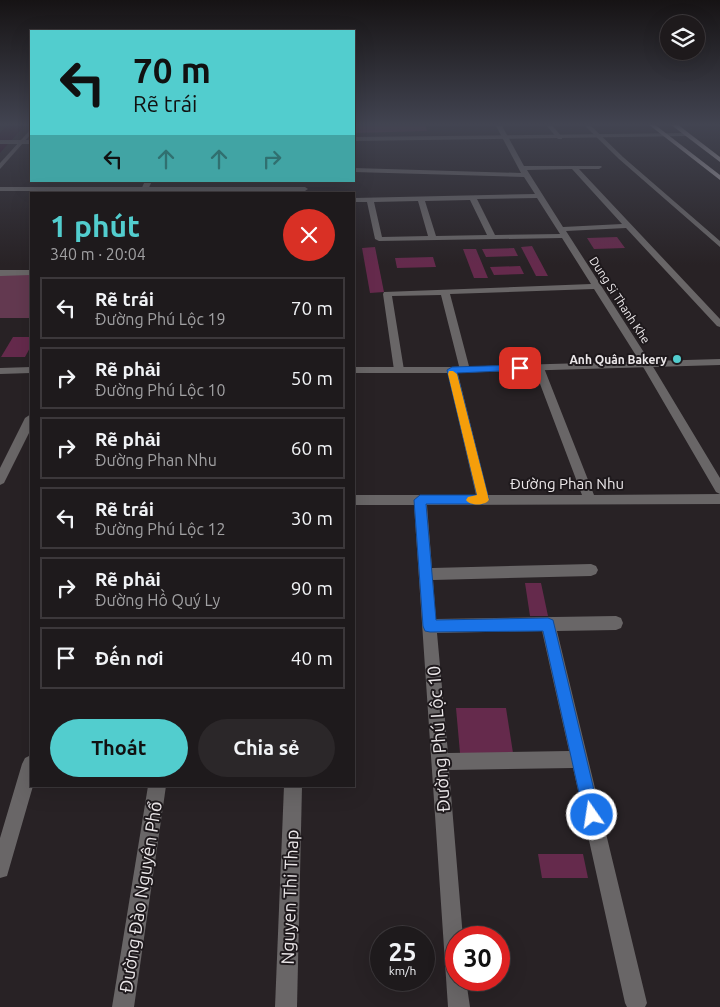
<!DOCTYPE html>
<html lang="vi">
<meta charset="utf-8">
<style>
body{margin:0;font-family:Ubuntu,sans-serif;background:#2b2729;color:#f1f3f6;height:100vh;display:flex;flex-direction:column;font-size:19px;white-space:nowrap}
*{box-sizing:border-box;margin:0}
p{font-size:16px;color:#a1a1a3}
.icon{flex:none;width:28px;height:28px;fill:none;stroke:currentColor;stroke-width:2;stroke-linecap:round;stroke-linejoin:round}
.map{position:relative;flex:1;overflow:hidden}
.details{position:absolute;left:30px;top:192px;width:325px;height:595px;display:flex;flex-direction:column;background:#1e1a1c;border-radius:0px;box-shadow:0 5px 20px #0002,0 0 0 1px #3c383b}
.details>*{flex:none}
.guide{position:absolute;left:30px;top:30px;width:325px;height:152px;border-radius:0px;box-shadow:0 5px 20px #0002,0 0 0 1px #3c383b;background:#52cdce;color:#111;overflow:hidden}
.controls{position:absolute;left:660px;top:15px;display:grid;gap:10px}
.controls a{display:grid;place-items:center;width:45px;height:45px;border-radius:50%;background:#1e1a1c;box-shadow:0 5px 20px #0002,0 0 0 1px #3c383b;font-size:25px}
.speed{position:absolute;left:370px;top:926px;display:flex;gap:10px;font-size:25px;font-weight:700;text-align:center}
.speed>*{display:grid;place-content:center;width:65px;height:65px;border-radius:50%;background:#1e1a1c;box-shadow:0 5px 20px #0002,0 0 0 1px #3c383b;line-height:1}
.speed small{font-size:12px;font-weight:400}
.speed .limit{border:8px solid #d22;background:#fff;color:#111}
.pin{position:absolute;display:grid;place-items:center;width:42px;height:42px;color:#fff;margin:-21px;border-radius:10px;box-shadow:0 2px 8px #0006}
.me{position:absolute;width:55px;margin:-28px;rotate:347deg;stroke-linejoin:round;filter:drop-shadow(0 0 4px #0008)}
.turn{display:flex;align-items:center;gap:18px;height:105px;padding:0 20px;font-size:22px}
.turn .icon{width:65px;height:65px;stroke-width:2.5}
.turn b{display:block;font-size:35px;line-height:42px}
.lanes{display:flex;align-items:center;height:48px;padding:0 20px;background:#0003;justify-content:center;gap:25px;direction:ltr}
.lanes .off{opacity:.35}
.round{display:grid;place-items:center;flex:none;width:52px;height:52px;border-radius:26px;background:#2b2729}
.overview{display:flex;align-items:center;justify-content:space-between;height:85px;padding:0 20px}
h1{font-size:30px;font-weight:700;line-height:38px;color:#52cdce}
.button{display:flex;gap:10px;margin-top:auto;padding:10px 20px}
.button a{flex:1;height:58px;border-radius:30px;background:#52cdce;color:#111;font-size:20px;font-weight:700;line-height:58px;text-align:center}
.button a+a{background:#2b2729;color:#f1f3f6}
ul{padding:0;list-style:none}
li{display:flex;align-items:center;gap:15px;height:62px;margin:0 10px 8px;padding:0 10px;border:2px solid #3c383b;border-radius:0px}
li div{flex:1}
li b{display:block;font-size:19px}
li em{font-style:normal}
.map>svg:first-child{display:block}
.green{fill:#633950}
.water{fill:#280119}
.building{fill:#652a4c}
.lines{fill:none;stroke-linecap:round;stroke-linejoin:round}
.minor{fill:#696667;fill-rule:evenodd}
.tertiary{fill:#696667;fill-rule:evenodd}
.primary{fill:#aea8ab;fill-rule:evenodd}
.route{fill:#1a73e8;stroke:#114b97}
.slow{fill:#f59e0b}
.poi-dot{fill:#52cdce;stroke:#1e191c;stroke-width:2}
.labels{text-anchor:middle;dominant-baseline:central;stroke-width:4;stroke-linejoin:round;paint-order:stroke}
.far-street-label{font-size:12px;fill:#ece8ea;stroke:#1e191c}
.far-poi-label{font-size:12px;font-weight:bold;fill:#ece8ea;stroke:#1e191c;text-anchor:end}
.street-label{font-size:15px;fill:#ece8ea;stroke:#1e191c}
.near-street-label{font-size:18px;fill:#ece8ea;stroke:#1e191c}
</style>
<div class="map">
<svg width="720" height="1007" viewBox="0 0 720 1007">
<rect width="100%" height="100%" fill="#282225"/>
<!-- green -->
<rect class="green" x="0" y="273" width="31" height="45"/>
<!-- water -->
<path class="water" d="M9,124h17l-26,29v-20z"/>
<!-- building -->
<g class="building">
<path d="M354,124h71l2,7 -73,2z"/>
<path d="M617,237l8,11 -31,1 -7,-11z"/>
<path d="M532,246l16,30h-12l-15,-29z"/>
<path d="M375,247l9,45 -14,1 -8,-45z"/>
<path d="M514,248l4,8 -32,1 -4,-8z"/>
<path d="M463,249h13l12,29h-14z"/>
<path d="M433,257l3,10 -39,1 -2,-10z"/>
<path d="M520,266l4,8 -30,1 -4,-8z"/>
<path d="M13,337h18v9l-6,11h-24z"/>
<path d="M525,583h16l7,33h-18z"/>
<path d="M456,708h50l7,45h-53z"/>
<path d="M538,854h45l5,24h-46z"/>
</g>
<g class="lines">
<!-- minor -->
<g class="minor">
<path d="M495,124h6l23,42h77l1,1 -3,2h-20l141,150v8l-3,-1 -91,-98 -60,3 86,134 68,113v16l-4,-2 -74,-127 -48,-76 -144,5 20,76 -5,3 -5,-3 -19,-75 -49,1 12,74 -5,3 -5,-3 -11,-76 1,-2 207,-8 -29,-46 -183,3 -4,-2 -8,-37h-13v-4l181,-4 -11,-17 -170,-5v-4l167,5zM572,169l50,55 -59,3 -36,-57zM537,198l23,36 -65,1 -18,-36zM470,200l17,35 -51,1 -11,-35zM418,201l10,35 -46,1 -8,-35z"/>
<path d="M545,124h6l11,13v2h-4z"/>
<path d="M583,124h6l34,33 97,84v6l-101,-88z"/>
<path d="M31,129v5l-31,35v-6z"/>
<path d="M0,187h305l3,2 -3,2h-305z"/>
<path d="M0,270h31v5l-31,1z"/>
<path d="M539,365l5,3 50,127 126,-1v10l-293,1 5,63 159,-4 5,2 2,4 -2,4 -5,2 -158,4 3,39 180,-3 5,2 2,5 -2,5 -5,2 -59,1 90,372 -2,4h-18l-2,-4 -52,-235 -124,2 14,168h-7v42h10l4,27h-22l-34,-502h-60v-10h122l-29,-125 5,-3 5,3 31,125h94l-48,-127zM542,631l27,120 -121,2 -11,-120z"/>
<path d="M31,755v31h2l-24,83 -2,7 -7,2v-40l22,-74 3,-6z"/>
<path d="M148,786h18l-32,221h-22z"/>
<path d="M284,786h18l-5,221h-22z"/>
</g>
<!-- tertiary -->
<g class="tertiary">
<path d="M688,133l2,3 -336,5v-4z"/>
<rect x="0" y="140" width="31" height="4"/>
<path d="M145,181h7l-6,13h-7z"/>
<path d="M720,359v6l-268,8h-98v-6h98z"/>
<path d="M31,367v6l-31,1v-6z"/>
<path d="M31,414v15l-27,54 -4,2v-17l25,-50z"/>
</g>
<!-- primary -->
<g class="primary">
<path d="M648,124h6l66,51v5z"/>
<path d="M670,124h7l43,33v5z"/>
</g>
</g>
<!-- sky -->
<linearGradient id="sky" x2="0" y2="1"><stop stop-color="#161314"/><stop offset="0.47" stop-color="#424451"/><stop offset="1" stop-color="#424451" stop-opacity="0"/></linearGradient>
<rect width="720" height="265" fill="url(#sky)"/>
<!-- route -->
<path class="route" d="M520,365l3,1v4l-66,3 32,127 -6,4h-57l10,116 112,-2 5,2 47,195 -2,6 -6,2 -6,-2 -2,-6 -41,-184 -113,1 -5,-1 -2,-5 -9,-126 6,-5h57l-30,-125 5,-3z"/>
<!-- slow -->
<path class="slow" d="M449,371h4l4,3 32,126c-4,6 -19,6 -23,0l2,-3 9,-2 -29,-121z"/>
<!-- markers -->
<circle class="poi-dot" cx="677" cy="359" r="5"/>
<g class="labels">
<!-- far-street labels -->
<g class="far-street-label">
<text transform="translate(620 300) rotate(57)">Dung Si Thanh Khe</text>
</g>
<!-- far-poi labels -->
<g class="far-poi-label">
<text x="667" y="359">Anh Quân Bakery</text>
</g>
<!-- street labels -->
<g class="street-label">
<text x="567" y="483">Đường Phan Nhu</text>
</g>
<!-- near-street labels -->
<g class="near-street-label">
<text transform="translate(438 739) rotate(-94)">Đường Phú Lộc 10</text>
<text transform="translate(140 897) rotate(-81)">Đường Đào Nguyên Phổ</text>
<text transform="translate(289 897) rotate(-88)">Nguyen Thi Thap</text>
</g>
</g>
</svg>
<div class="controls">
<a><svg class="icon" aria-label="layers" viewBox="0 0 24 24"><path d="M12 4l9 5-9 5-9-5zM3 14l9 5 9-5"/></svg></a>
</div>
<div class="speed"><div>25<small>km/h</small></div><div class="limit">30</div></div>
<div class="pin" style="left:520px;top:368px;background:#d93025"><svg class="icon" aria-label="arrive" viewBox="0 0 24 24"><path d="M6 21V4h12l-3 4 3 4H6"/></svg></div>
<svg class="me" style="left:592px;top:815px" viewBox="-20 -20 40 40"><circle r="17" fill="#1a73e8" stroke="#fff" stroke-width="3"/><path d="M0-11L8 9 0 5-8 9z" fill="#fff"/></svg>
<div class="guide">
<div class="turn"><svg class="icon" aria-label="left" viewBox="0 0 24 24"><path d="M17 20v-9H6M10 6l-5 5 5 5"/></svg><div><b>70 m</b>Rẽ trái</div></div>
<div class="lanes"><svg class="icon" aria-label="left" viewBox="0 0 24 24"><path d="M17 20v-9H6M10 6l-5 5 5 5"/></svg><svg class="icon off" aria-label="ahead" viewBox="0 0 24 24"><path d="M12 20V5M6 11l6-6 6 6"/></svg><svg class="icon off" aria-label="ahead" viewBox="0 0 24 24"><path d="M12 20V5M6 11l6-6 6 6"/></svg><svg class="icon off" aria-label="right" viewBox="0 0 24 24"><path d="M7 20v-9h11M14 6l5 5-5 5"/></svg></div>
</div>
<section class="details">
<div class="overview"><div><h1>1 phút</h1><p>340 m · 20:04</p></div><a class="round" style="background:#d93025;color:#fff"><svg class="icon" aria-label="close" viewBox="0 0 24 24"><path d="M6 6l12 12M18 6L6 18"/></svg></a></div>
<ul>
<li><svg class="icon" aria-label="left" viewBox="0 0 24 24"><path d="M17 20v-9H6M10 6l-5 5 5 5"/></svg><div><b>Rẽ trái</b><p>Đường Phú Lộc 19</p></div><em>70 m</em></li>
<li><svg class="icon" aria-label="right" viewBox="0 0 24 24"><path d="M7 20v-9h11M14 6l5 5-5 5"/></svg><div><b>Rẽ phải</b><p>Đường Phú Lộc 10</p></div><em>50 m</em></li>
<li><svg class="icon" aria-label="right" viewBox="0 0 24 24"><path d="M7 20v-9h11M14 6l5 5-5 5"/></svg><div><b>Rẽ phải</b><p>Đường Phan Nhu</p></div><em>60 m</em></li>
<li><svg class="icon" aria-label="left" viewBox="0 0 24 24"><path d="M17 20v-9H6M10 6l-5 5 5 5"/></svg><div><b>Rẽ trái</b><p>Đường Phú Lộc 12</p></div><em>30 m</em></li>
<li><svg class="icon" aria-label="right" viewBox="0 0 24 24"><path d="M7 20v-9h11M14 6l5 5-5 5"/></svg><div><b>Rẽ phải</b><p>Đường Hồ Quý Ly</p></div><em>90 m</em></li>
<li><svg class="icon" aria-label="arrive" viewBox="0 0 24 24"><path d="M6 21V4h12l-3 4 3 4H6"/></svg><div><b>Đến nơi</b></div><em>40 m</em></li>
</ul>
<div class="button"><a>Thoát</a><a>Chia sẻ</a></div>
</section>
</div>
